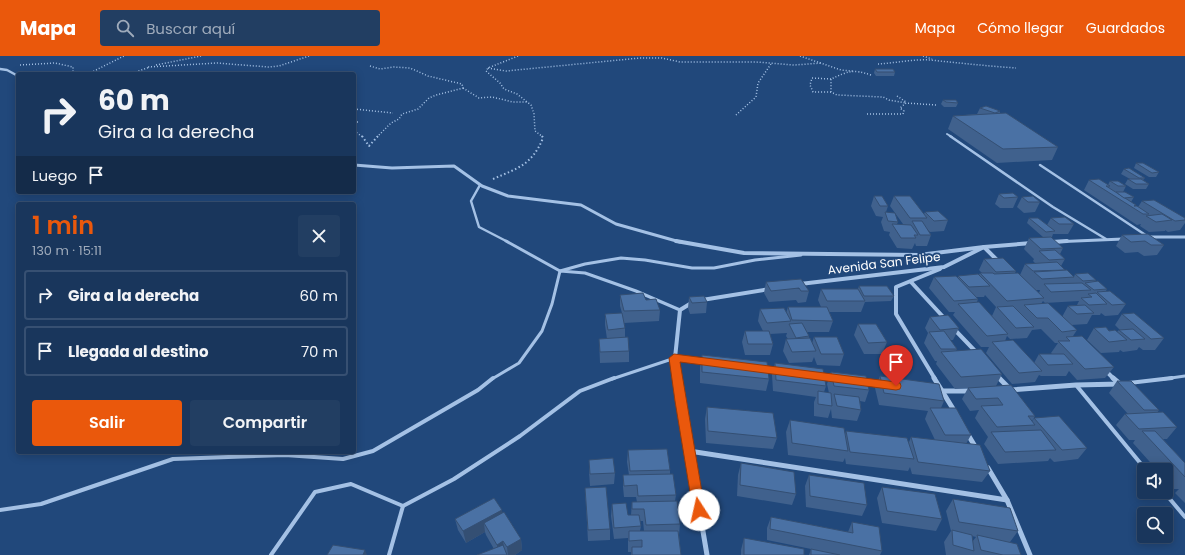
<!DOCTYPE html>
<html lang="es">
<meta charset="utf-8">
<style>
body{margin:0;font-family:Poppins,sans-serif;background:#223e62;color:#f1f3f6;height:100vh;display:flex;flex-direction:column;font-size:15px;white-space:nowrap}
*{box-sizing:border-box;margin:0}
p{font-size:13px;color:#9fabbb}
.icon{flex:none;width:22px;height:22px;fill:none;stroke:currentColor;stroke-width:2;stroke-linecap:round;stroke-linejoin:round}
.map{position:relative;flex:1;overflow:hidden}
.side{position:absolute;left:16px;top:146px;width:340px;height:252px;display:flex;flex-direction:column;background:#19365c;border-radius:4px;box-shadow:0 2px 10px #0003,0 0 0 1px #375072}
.side>*{flex:none}
.hud{position:absolute;left:16px;top:16px;width:340px;height:122px;border-radius:4px;box-shadow:0 2px 10px #0003,0 0 0 1px #375072;background:#19365c;color:#f1f3f6;overflow:hidden}
.controls{position:absolute;left:1137px;top:407px;display:grid;gap:8px}
.controls a{display:grid;place-items:center;width:36px;height:36px;border-radius:4px;background:#19365c;box-shadow:0 2px 10px #0003,0 0 0 1px #375072;font-size:20px}
.pin{position:absolute;display:grid;place-items:center;width:34px;height:34px;color:#fff;margin:-41px -17px;border-radius:50% 50% 50% 0;rotate:-45deg;box-shadow:0 0 4px #0007}
.pin .icon{rotate:45deg}
.me{position:absolute;width:44px;margin:-22px;rotate:350deg;stroke-linejoin:round;filter:drop-shadow(0 0 3px #0008)}
.turn{display:flex;align-items:center;gap:14px;height:84px;padding:0 16px;font-size:18px}
.turn .icon{width:52px;height:52px;stroke-width:2.5}
.turn b{display:block;font-size:28px;line-height:34px}
.then{display:flex;align-items:center;height:38px;padding:0 16px;background:#0003;gap:8px;font-size:15px}
.round{display:grid;place-items:center;flex:none;width:42px;height:42px;border-radius:4px;background:#223e62}
.summary{display:flex;align-items:center;justify-content:space-between;height:68px;padding:0 16px}
h1{font-size:24px;font-weight:600;line-height:30px;color:#ea580c}
.action{display:flex;gap:8px;margin-top:auto;padding:8px 16px}
.action a{flex:1;height:46px;border-radius:4px;background:#ea580c;color:#fff;font-size:16px;font-weight:600;line-height:46px;text-align:center}
.action a+a{background:#223e62;color:#f1f3f6}
ul{padding:0;list-style:none}
li{display:flex;align-items:center;gap:12px;height:50px;margin:0 8px 6px;padding:0 8px;border:2px solid #375072;border-radius:4px}
li div{flex:1}
li b{display:block;font-size:15px}
li em{font-style:normal}
header{display:flex;align-items:center;gap:24px;box-sizing:border-box;height:56px;padding:0 20px;background:#ea580c;color:#fff}
header strong{font-size:19px}
nav{display:flex;gap:22px;margin-inline-start:auto;font-size:14px}
.search{width:280px;height:36px;background:#223e62;display:flex;align-items:center;gap:10px;box-sizing:border-box;padding:0 14px;border-radius:4px;color:#9fabbb;font-size:15px}
.map>svg:first-child{display:block}
.lines{fill:none;stroke-linecap:round;stroke-linejoin:round}
.path-far1{stroke:#a4c1e5;stroke-width:1.5;stroke-dasharray:1 2;stroke-linecap:butt}
.path{stroke:#a4c1e5;stroke-width:2;stroke-dasharray:1.5 2.5;stroke-linecap:butt}
.service-far3{stroke:#a4c1e5;stroke-width:2}
.service-far2{stroke:#a4c1e5;stroke-width:2.5}
.service-far1{stroke:#a4c1e5;stroke-width:3}
.service{stroke:#a4c1e5;stroke-width:4}
.minor-far3{stroke:#a4c1e5;stroke-width:2.5}
.minor-far2{stroke:#a4c1e5;stroke-width:3}
.minor-far1{stroke:#a4c1e5;stroke-width:4}
.minor{stroke:#a4c1e5;stroke-width:5}
.wall{fill:#40618d;fill-rule:evenodd}
.shaded-wall{fill:#344f73}
.building{fill:#4a71a4;stroke:#344f73}
.route{fill:#ea580c;stroke:#983908}
.labels{text-anchor:middle;dominant-baseline:central;stroke-width:4;stroke-linejoin:round;paint-order:stroke}
.street-label{font-size:12px;fill:#fff;stroke:#21487b}
</style>
<header>
<strong>Mapa</strong>
<div class="search"><svg class="icon" aria-label="search" viewBox="0 0 24 24"><circle cx="10" cy="10" r="6"/><path d="M15 15l6 6"/></svg>Buscar aquí</div>
<nav><a>Mapa</a><a>Cómo llegar</a><a>Guardados</a></nav>
</header>
<div class="map">
<svg width="1185" height="499" viewBox="0 0 1185 499">
<rect width="100%" height="100%" fill="#21487b"/>
<g class="lines">
<!-- path-far1 -->
<g class="path-far1">
<path d="M518,0l-30,12 -2,3 14,12 4,6 13,5 14,11 3,9 1,17 8,6"/>
<path d="M800,0l41,14 12,1"/>
<path d="M923,0l9,3"/>
<path d="M878,8c17,-1 36,-5 52,-4 29,3 57,6 86,8"/>
<path d="M20,9l35,-2 18,4v6l2,1"/>
<path d="M156,9l45,-9"/>
<path d="M370,10l10,3 14,-2 16,1 18,8 34,8 1,4 -27,7 -7,3 -11,11 -16,5 -3,5 -8,4 -14,14"/>
<path d="M148,11l69,-4 51,4 11,-1 30,-10"/>
<path d="M488,12l18,3 134,-13h22l18,4h76l38,3 28,-2"/>
<path d="M88,18l36,-18"/>
<path d="M130,18l20,-7"/>
<path d="M871,19c-19,-6 -22,-4 -40,4v13l6,3 46,2 6,3 17,3"/>
<path d="M831,23l-19,-1 -2,7 3,7h18"/>
<path d="M463,32l16,10 13,-1 21,5h14"/>
<path d="M897,40l9,6"/>
<path d="M354,53l39,4"/>
<path d="M867,58h36l1,-3 -4,-3 6,-5 30,2"/>
<path d="M736,59l20,-18 2,-14 13,-19"/>
<path d="M354,66h6"/>
<path d="M354,75l9,6"/>
</g>
<!-- path -->
<g class="path">
<path d="M362,80l7,10 9,-10"/>
<path d="M493,123c25,-11 39,-14 50,-41l-1,-2"/>
</g>
<!-- service-far3 -->
<path class="service-far3" d="M947,78l5,3"/>
<!-- service-far2 -->
<g class="service-far2">
<path d="M950,80l103,71 53,32"/>
<path d="M1040,109l107,71"/>
<path d="M480,129l-9,16 8,26 29,15"/>
</g>
<!-- service-far1 -->
<g class="service-far1">
<path d="M506,185l54,30 25,-7 36,-6 24,2 47,8h22l41,-8 46,-5"/>
<path d="M492,323l27,-16 23,-32 10,-27 8,-33 25,2 51,18 44,19"/>
<path d="M612,323l63,-21"/>
<path d="M1164,323l21,-3"/>
</g>
<!-- service -->
<g class="service">
<path d="M1129,327l43,-5"/>
<path d="M1076,329l70,85"/>
<path d="M1164,436l21,25"/>
<path d="M0,454l41,-6 132,-45 112,-4 58,4 30,-8 105,-61 15,-12"/>
<path d="M271,499l44,-63 36,-8 52,22 51,-27 66,-43 60,-45 34,-13"/>
<path d="M389,499l14,-49"/>
</g>
<!-- minor-far3 -->
<path class="minor-far3" d="M0,13l7,1 11,6"/>
<!-- minor-far2 -->
<g class="minor-far2">
<path d="M354,109l38,3 62,-2 28,20 26,10 73,9 35,19 64,18"/>
<path d="M1148,181h37"/>
<path d="M1052,186l71,-3"/>
</g>
<!-- minor-far1 -->
<g class="minor-far1">
<path d="M676,185l68,12 175,2 65,-8 15,15"/>
<path d="M1052,186l15,-1"/>
<path d="M911,226l35,38"/>
<path d="M800,228l144,-17 40,-20 48,-4"/>
<path d="M702,244l68,-11"/>
<path d="M954,273l23,24"/>
<path d="M675,302l31,4"/>
<path d="M1106,315l8,8"/>
<path d="M997,319l3,4"/>
<path d="M820,320l15,2"/>
<path d="M677,323l-2,-21 5,-48 13,-8"/>
<path d="M935,323l-39,-65v-27l44,-18"/>
</g>
<!-- minor -->
<g class="minor">
<path d="M677,322l30,177"/>
<path d="M832,322h3"/>
<path d="M934,322l21,34"/>
<path d="M999,322l11,11"/>
<path d="M863,326l19,2"/>
<path d="M1011,334l65,-5 44,-1 -7,-6"/>
<path d="M937,335h33"/>
<path d="M967,377l9,15"/>
<path d="M689,395l318,49"/>
<path d="M988,412l19,32 23,55"/>
</g>
</g>
<!-- wall -->
<g class="wall">
<path d="M875,13l20,3 -1,4h-18l-2,-3z"/>
<path d="M943,44l15,3 -2,4h-12l-3,-3z"/>
<path d="M980,52l20,3v2l58,34 -6,13 -55,3 -49,-34 5,-13 24,-2z"/>
<path d="M1136,107l23,9 -3,5h-7l-15,-9z"/>
<path d="M1124,113l21,9 -2,2 6,4 -3,5h-13l-8,-5 3,-5h2l-9,-5z"/>
<path d="M1089,124l19,5 2,-4 16,5 -3,6 11,5 -3,5 5,3v1l2,1 4,-6 43,17v5l-5,7 -12,2 -3,-2v1l-16,1 -9,-6 1,-2 -4,1 -53,-35z"/>
<path d="M999,138l19,3 -5,11h-13l-5,-4z"/>
<path d="M874,140l14,10 -2,6 12,10 -1,2h6l-13,-18 4,-10 30,18 1,-2 23,8 -4,11 -14,1 -3,-3 4,6 -4,11h-11l-1,-3 -3,6 -15,-1 -8,-13 1,-3 -6,-1 -3,-9 2,-5 -7,-1 -5,-10z"/>
<path d="M1022,141l18,5 -5,10 -11,1 -7,-6z"/>
<path d="M1029,162l18,7 4,-7 23,6 -6,10h-15l-1,3h-9l-16,-14z"/>
<path d="M1122,179l42,10 -7,10 -13,1 -6,-4 -13,1 -9,-7z"/>
<path d="M1029,182l34,10 -3,6 5,5 -4,7 4,4 -1,1 10,6 1,-3 21,6 -1,2 12,7 -1,2 20,13 -8,11 -13,1 -4,-3 -1,2h-8l-5,9 -16,1 6,5 -4,6 41,31 -9,11 -28,2 -8,-9 -3,5h-25l-2,-1 -4,7 -23,2 -26,-31 3,-6h-8l-28,-32 2,-3h-6l-20,-24 5,-11h24v-1l21,-1 1,-2h2l-3,-3 5,-11 32,12 -1,2 5,2 5,-11h11l-3,-3 1,-2 -10,-10zM1036,234h4l-1,3zM985,239l11,12 -4,9 -15,-14 1,-3 -2,-2h8zM1043,245l2,2 34,-2 -2,4 -9,1 -6,11 -21,-13zM1041,273l14,14h3l-7,10 1,1h-13l-5,9 -29,-22 2,-5 3,3 17,-1 5,-8z"/>
<path d="M766,226l43,9 -3,11 -8,1 -2,-3 -27,2 -5,-9z"/>
<path d="M859,230l35,10 -3,5 -26,1 -4,10h-32l4,9 -4,11h-22l2,4v2l3,5 2,-6 30,17 -4,12 -23,-1 -3,-8 -2,5 -23,1 -6,-12 3,-12h2l-2,-3 1,-3 -17,1 3,10 -3,11h-25l-3,-13 3,-11h18l-5,-10 2,-12 26,4 2,-6h33l-3,-7 3,-11h37z"/>
<path d="M620,239l26,5 14,10 -1,11 -35,2 1,5v10l4,13v11l-29,1 -1,-24h8l-2,-14v-11l17,-1 -2,-7z"/>
<path d="M689,241l18,5 -1,11 -16,1 -2,-6z"/>
<path d="M1122,258l42,24 -9,12h-12l-4,-3 -2,3 -14,2 -3,-2 -1,2 -18,1 -14,-13 7,-12 23,4 2,-2h1l-5,-5z"/>
<path d="M930,261l29,11 -6,12h-3l7,9 -1,2 46,23 -6,12 39,30 -3,5v1l2,-4 53,30 -9,11 -24,3 -4,-4 -2,3 -50,3 -14,-20 4,-7 -13,-19 4,-8 -9,1 -8,-12 6,-11 -13,1 -19,-25 1,-3h-2l-11,-18 4,-10 -3,-5z"/>
<path d="M858,268l29,18 -5,12h-18l-10,-19z"/>
<path d="M702,299l67,24 -3,12 -66,-8v-16z"/>
<path d="M775,307l51,23 -2,6 5,1 -2,-9 4,-12 38,18 -4,12 -5,-1 1,9 -4,11 -25,-3 -1,-9 -3,9 -14,-2v-14l2,-5 -43,-6 -1,-16z"/>
<path d="M880,320l64,25 -3,7 30,27 -5,9 24,27 -8,11 -70,-8 -2,-7 -2,4 -62,-7 -1,-6 -2,4 -55,-7 -2,-23 4,-12 55,14 1,-3 63,11 2,-5 24,3 -10,-21 3,-8 -49,-6 -4,-17z"/>
<path d="M1117,325l42,29 -2,3 20,14 -10,12h-4l22,24v40l-10,-10 4,-4h-5l-8,-9v-10h-9l-24,-27 2,-3h-6l-13,-15 9,-11h3l-19,-21z"/>
<path d="M707,351l70,31 -4,11 -67,-6 -1,-24z"/>
<path d="M628,394l42,20v4l6,21 -1,6 5,23 -1,11 2,20h-50v-3h-3v-14l-14,1 -3,-23 1,-12 16,11h3l1,-13h5l-1,-5h-12l-1,-10v-12h6l-2,-13zM640,465h3l1,10h-4l1,-5z"/>
<path d="M589,404l26,13 -1,11 -24,2 -1,-14z"/>
<path d="M741,407l55,31 -4,11 -55,-9 1,-21z"/>
<path d="M809,419l58,30 -5,11 -56,-9 -1,-21z"/>
<path d="M882,431l60,32 -6,12 -54,-8 -5,-25z"/>
<path d="M585,432l25,41v11l-22,1z"/>
<path d="M953,443l65,32 -8,11 11,13h-50v-1v1h-25l-2,-13 7,-11 -5,-20zM972,480l4,1 -4,5z"/>
<path d="M502,454v3l19,26 1,11 -7,5h-38l17,-6 -8,-14 -1,-3 -19,11 -8,-13 -3,-11z"/>
<path d="M771,461l77,15 4,-10 30,29 -2,4h-71l2,-6 5,1 -49,-10v-12z"/>
<path d="M744,482l60,17h-63v-5z"/>
</g>
<!-- shaded-wall -->
<g class="shaded-wall">
<path d="M502,454l2,11 -20,2 1,9 -19,11 -3,-12z"/>
<path d="M521,483l1,11 -7,5h-7l-1,-8z"/>
<path d="M503,485l2,12 -7,2 -1,-10z"/>
<path d="M365,494l2,5h-4z"/>
</g>
<!-- building -->
<g class="building">
<path d="M875,13h18l2,3h-18z"/>
<path d="M943,44h13l2,3 -12,-1z"/>
<path d="M986,50l14,5 -5,2 -15,-5z"/>
<path d="M1006,57l52,34 -55,2 -50,-33z"/>
<path d="M1136,107h7l16,9 -7,1z"/>
<path d="M1129,112l16,10h-6l-15,-9z"/>
<path d="M1099,123l11,7h-4l30,19 -2,1h3l12,8h-6l-54,-34z"/>
<path d="M1128,123h13l8,5h-13z"/>
<path d="M1110,125h8l8,5h-8z"/>
<path d="M1116,136h9l9,5 -10,1z"/>
<path d="M1013,137l5,4 -14,1 -5,-4z"/>
<path d="M874,140h8l6,10h-8z"/>
<path d="M894,140h16l17,22h-17z"/>
<path d="M1033,140l7,6h-12l-6,-5z"/>
<path d="M1154,144l31,18v2l-10,1 -33,-20z"/>
<path d="M938,155l10,9 -14,1 -9,-9z"/>
<path d="M885,156l10,1 3,9 -10,-1z"/>
<path d="M1162,158l10,6 -16,2 -10,-6z"/>
<path d="M1065,161l9,7h-15l-8,-6z"/>
<path d="M1029,162h9l17,13 -9,1z"/>
<path d="M912,165h10l9,14h-11z"/>
<path d="M892,168l19,1 7,10h-4l2,3h-15z"/>
<path d="M1148,178l16,11h-13l-6,-4 -14,1 -9,-7z"/>
<path d="M1051,181l12,11 -22,1 -12,-11z"/>
<path d="M1055,194l10,9 -16,1 -10,-9z"/>
<path d="M1003,202l13,13 -20,1 -12,-13z"/>
<path d="M1057,206l8,8 -32,1 -8,-7z"/>
<path d="M1067,214l7,7 -32,2 -8,-7z"/>
<path d="M980,217h13l1,1 24,-1 26,25 -37,3z"/>
<path d="M1088,217l8,7 -13,1 -8,-7z"/>
<path d="M978,218l12,12 -21,1 -11,-11z"/>
<path d="M956,220l22,23 -24,2 -20,-24z"/>
<path d="M801,223l8,12h-8l-2,-3 -28,3 -5,-9z"/>
<path d="M1098,225l9,8 -13,1 -9,-7z"/>
<path d="M1082,227l9,7 -40,2 -7,-8z"/>
<path d="M859,230h28l7,10h-30z"/>
<path d="M821,233h37l7,12h-38z"/>
<path d="M1110,235l16,13 -14,1 -15,-13z"/>
<path d="M643,237l3,7 10,-1 4,11 -36,1 -4,-16z"/>
<path d="M1096,237l11,11 -18,1 -8,-7 11,-1 -4,-3z"/>
<path d="M704,240l3,6 -15,1 -3,-6z"/>
<path d="M979,246l29,32 -21,2 -29,-32z"/>
<path d="M1048,247l29,27 -15,2 -14,-14h-11l-13,-13z"/>
<path d="M1085,249l9,8 -17,1 -9,-8z"/>
<path d="M1013,250l21,21 -18,1 -19,-21z"/>
<path d="M788,251h39l6,14 -41,-1z"/>
<path d="M784,252l7,13 -24,2 -7,-14z"/>
<path d="M622,257l3,15 -17,2 -3,-16z"/>
<path d="M1134,257l30,25 -13,1 -29,-25z"/>
<path d="M948,259l11,13 -19,2 -10,-13z"/>
<path d="M802,267l7,13 -13,2 -7,-14z"/>
<path d="M858,268h18l11,18 -19,1z"/>
<path d="M1106,271l3,4 6,-1 12,10 -18,2 -15,-14z"/>
<path d="M1133,273l12,10 -14,1 -12,-10z"/>
<path d="M745,275h24l4,13h-25z"/>
<path d="M944,275l13,18h-16l-12,-17z"/>
<path d="M1082,280l32,31 -29,2 -27,-28h12l-4,-4z"/>
<path d="M628,281l1,14 -29,1 -1,-13z"/>
<path d="M814,281h23l7,17h-23z"/>
<path d="M810,282l6,13 -24,1 -6,-13z"/>
<path d="M1013,284l29,31 -23,2 -27,-31z"/>
<path d="M981,293l21,25 -41,3 -20,-25z"/>
<path d="M1039,298h25l9,10 -25,1z"/>
<path d="M702,299l65,7 2,17 -67,-7z"/>
<path d="M775,307l48,6 3,17 -50,-6z"/>
<path d="M831,316l35,4 3,14 -35,-4z"/>
<path d="M880,320l59,8 5,17 -60,-8z"/>
<path d="M1117,325h14l28,29h-15z"/>
<path d="M1011,329l24,31h-7l7,9 -38,2 -16,-21 22,-1 -5,-7 -22,1 -8,-11z"/>
<path d="M818,335l13,2 1,13 -14,-2z"/>
<path d="M834,338l25,3 2,13 -24,-4z"/>
<path d="M707,351l66,6 4,25 -69,-7z"/>
<path d="M930,352h26l15,27h-26z"/>
<path d="M1163,356l14,15 -38,2 -14,-15z"/>
<path d="M1059,360l28,32 -25,2 -28,-32z"/>
<path d="M790,364l54,8 4,23 -56,-8z"/>
<path d="M1041,374l15,20 -51,2 -14,-20z"/>
<path d="M846,375l61,7 7,21 -64,-7z"/>
<path d="M1142,375h13l30,32v14z"/>
<path d="M911,381l69,8 10,26 -72,-9z"/>
<path d="M667,393l3,21 -40,1 -2,-21z"/>
<path d="M613,402l2,15 -25,1 -1,-14z"/>
<path d="M741,407l53,9 2,22 -56,-9z"/>
<path d="M673,418l3,21 -38,1 -1,-11 -13,1 -1,-11z"/>
<path d="M809,419l55,8 3,22 -57,-9z"/>
<path d="M606,431l4,42 -22,1 -3,-42z"/>
<path d="M882,431l53,7 7,25 -55,-8z"/>
<path d="M494,442l8,12 -39,21 -8,-12z"/>
<path d="M953,443l57,9 8,23 -59,-9z"/>
<path d="M677,445l3,23 -34,1 -2,-16h-12v-7z"/>
<path d="M626,447l2,12h11l2,11 -27,2 -2,-24z"/>
<path d="M504,456l17,27 -14,8 -4,-6 -6,4 -13,-22z"/>
<path d="M771,461l82,16 -1,-11 27,5 3,24 -112,-22z"/>
<path d="M952,474l20,5 2,16 -21,-6z"/>
<path d="M629,475h49l3,24h-49v-8h10v-7l-13,1z"/>
<path d="M977,479l40,9 4,11h-18l-22,-5z"/>
<path d="M744,482l60,11v6h-60z"/>
<path d="M333,489l32,5 -2,5h-36z"/>
<path d="M503,489l4,10h-30z"/>
<path d="M811,493l29,6h-29z"/>
</g>
<!-- route -->
<path class="route" d="M674,298l222,28 4,1 1,3 -1,3 -4,1 -216,-28 25,148 -2,4 -4,2 -4,-2 -2,-4 -18,-109 -6,-43z"/>
<g class="labels">
<!-- street labels -->
<g class="street-label">
<text transform="translate(884 207) rotate(-7)">Avenida San Felipe</text>
</g>
</g>
</svg>
<div class="controls">
<a><svg class="icon" aria-label="sound" viewBox="0 0 24 24"><path d="M4 9h4l5-4v14l-5-4H4zM17 9q2 3 0 6"/></svg></a>
<a><svg class="icon" aria-label="search" viewBox="0 0 24 24"><circle cx="10" cy="10" r="6"/><path d="M15 15l6 6"/></svg></a>
</div>
<div class="pin" style="left:896px;top:330px;background:#d93025"><svg class="icon" aria-label="arrive" viewBox="0 0 24 24"><path d="M6 21V4h12l-3 4 3 4H6"/></svg></div>
<svg class="me" style="left:699px;top:454px" viewBox="-20 -20 40 40"><circle r="19" fill="#fff"/><path d="M0-13L10 11 0 6-10 11z" fill="#ea580c"/></svg>
<div class="hud">
<div class="turn"><svg class="icon" aria-label="right" viewBox="0 0 24 24"><path d="M7 20v-9h11M14 6l5 5-5 5"/></svg><div><b>60 m</b>Gira a la derecha</div></div>
<div class="then">Luego<svg class="icon" aria-label="arrive" viewBox="0 0 24 24"><path d="M6 21V4h12l-3 4 3 4H6"/></svg></div>
</div>
<section class="side">
<div class="summary"><div><h1>1 min</h1><p>130 m · 15:11</p></div><a class="round"><svg class="icon" aria-label="close" viewBox="0 0 24 24"><path d="M6 6l12 12M18 6L6 18"/></svg></a></div>
<ul>
<li><svg class="icon" aria-label="right" viewBox="0 0 24 24"><path d="M7 20v-9h11M14 6l5 5-5 5"/></svg><div><b>Gira a la derecha</b></div><em>60 m</em></li>
<li><svg class="icon" aria-label="arrive" viewBox="0 0 24 24"><path d="M6 21V4h12l-3 4 3 4H6"/></svg><div><b>Llegada al destino</b></div><em>70 m</em></li>
</ul>
<div class="action"><a>Salir</a><a>Compartir</a></div>
</section>
</div>
